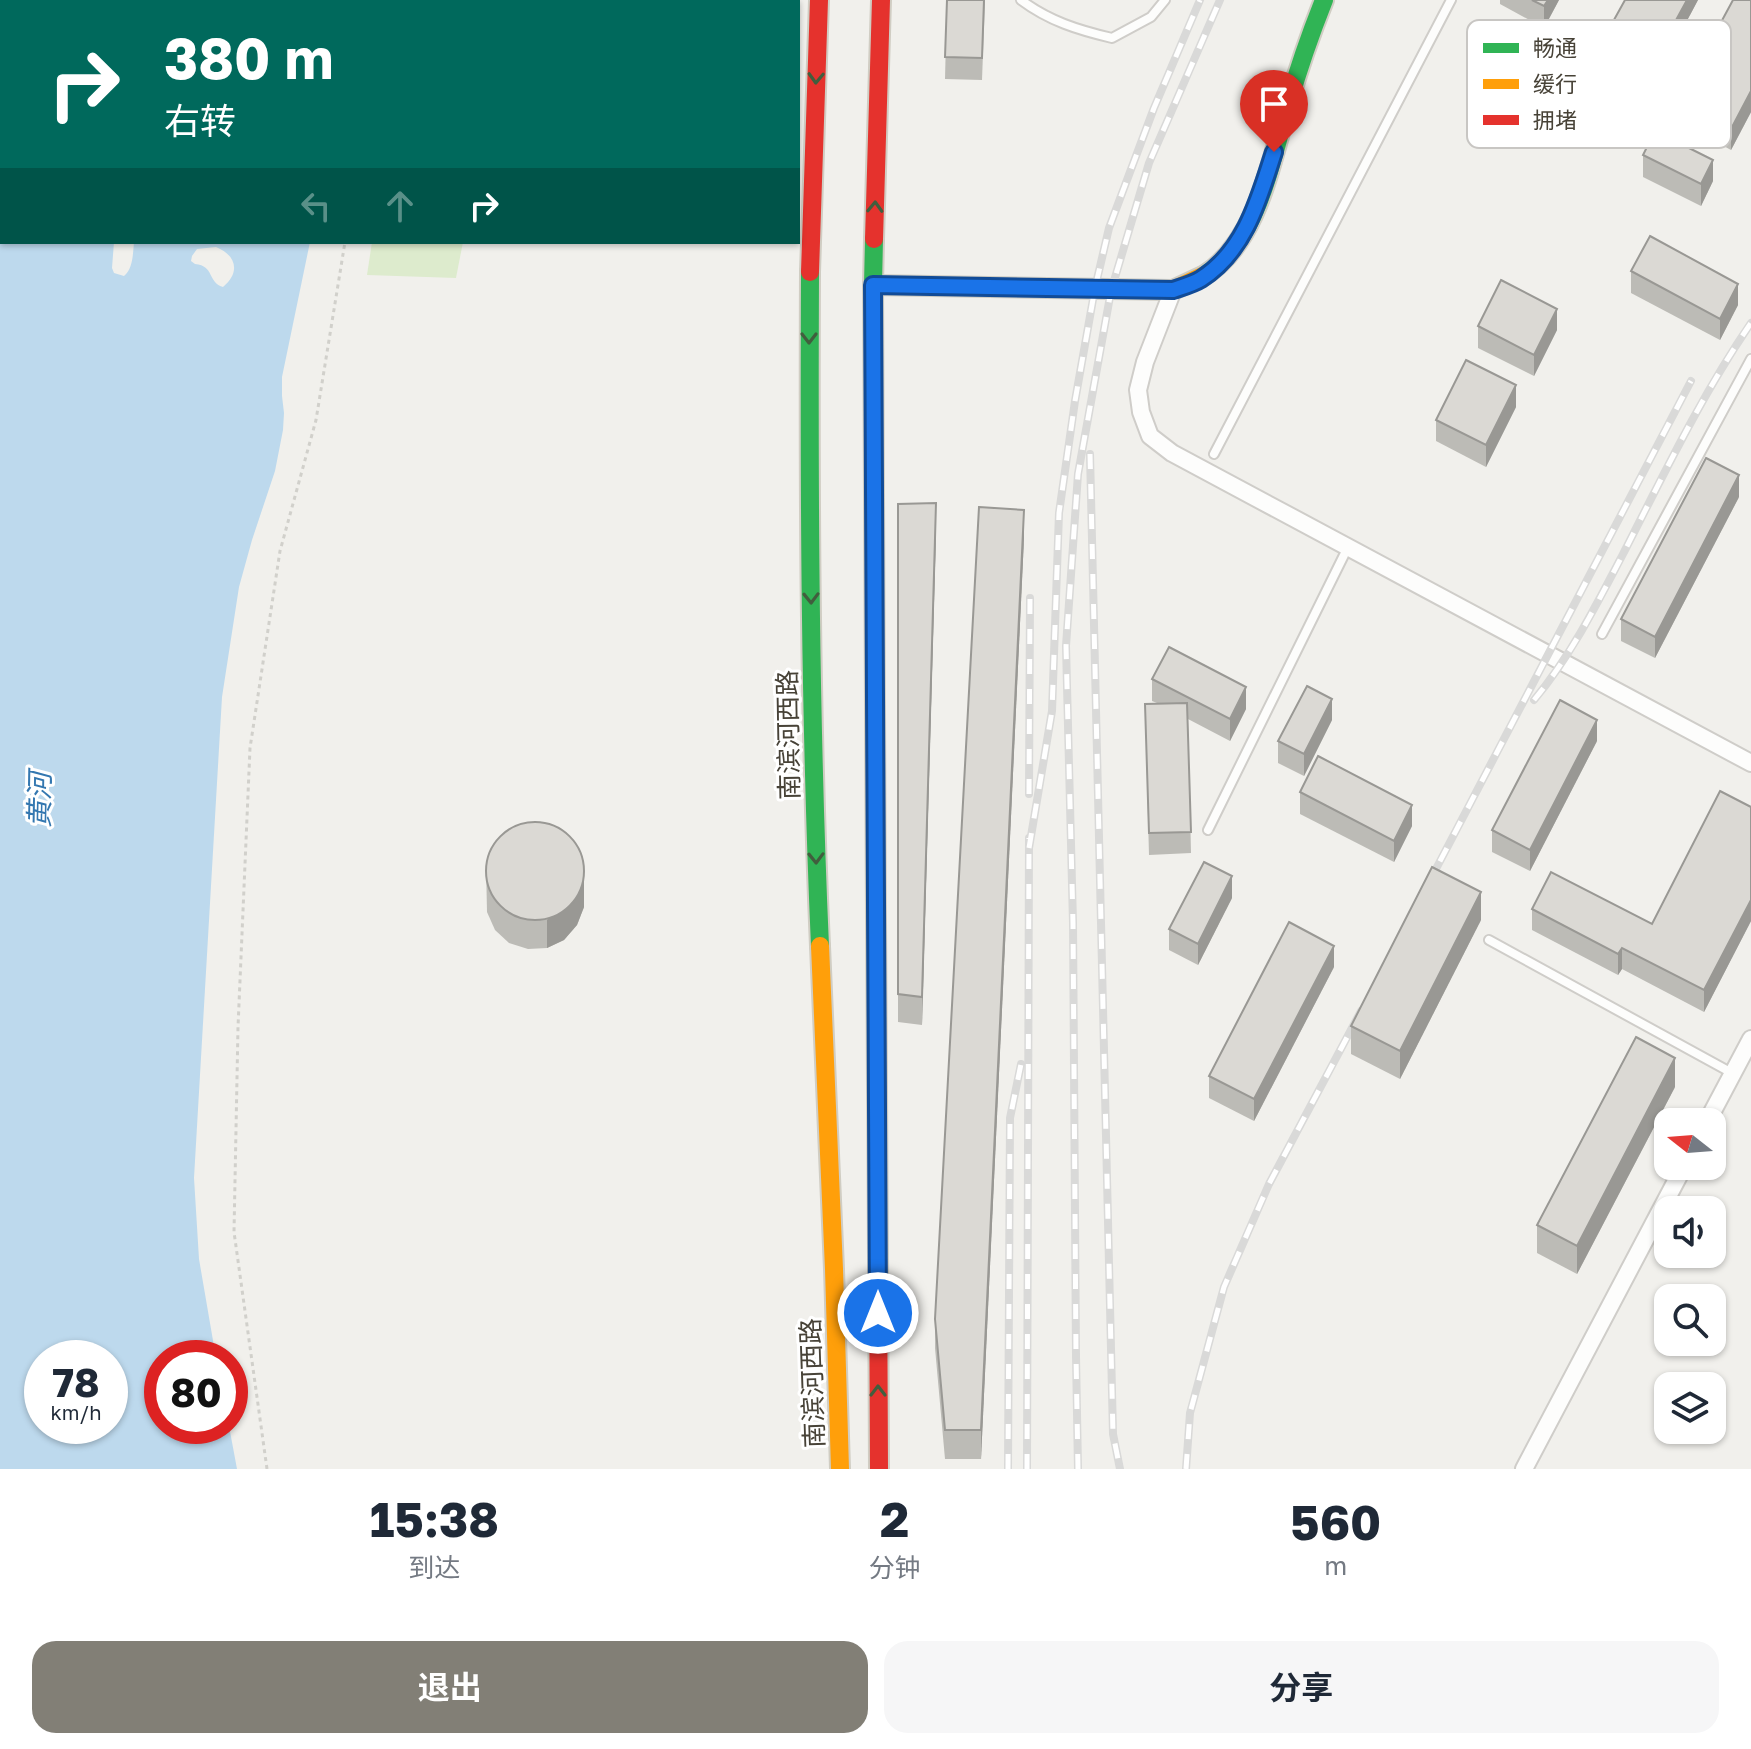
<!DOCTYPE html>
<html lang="zh">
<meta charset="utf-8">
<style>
body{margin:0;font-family:"Golos Text","Noto Sans SC",sans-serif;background:#f6f6f7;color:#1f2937;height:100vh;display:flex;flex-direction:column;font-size:30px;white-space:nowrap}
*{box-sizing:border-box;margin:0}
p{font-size:26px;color:#747a83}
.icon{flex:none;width:44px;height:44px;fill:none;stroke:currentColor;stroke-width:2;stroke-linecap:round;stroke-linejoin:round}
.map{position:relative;height:1469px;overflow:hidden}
.side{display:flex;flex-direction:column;background:#fff;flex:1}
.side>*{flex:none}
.banner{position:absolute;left:0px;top:0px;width:800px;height:244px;box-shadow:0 2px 6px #0004;background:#00695c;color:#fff;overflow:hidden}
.needle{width:52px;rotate:287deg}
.fabs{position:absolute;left:1654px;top:1108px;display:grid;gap:16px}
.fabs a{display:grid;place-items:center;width:72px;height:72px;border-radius:16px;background:#fff;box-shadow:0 2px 6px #0004;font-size:40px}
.speed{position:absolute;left:24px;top:1340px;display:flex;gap:16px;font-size:40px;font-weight:700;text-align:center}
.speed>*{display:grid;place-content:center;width:104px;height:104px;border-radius:50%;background:#fff;box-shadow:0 2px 6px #0004;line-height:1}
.speed small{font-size:20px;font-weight:400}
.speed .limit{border:12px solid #d22;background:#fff;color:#111}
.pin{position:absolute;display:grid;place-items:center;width:68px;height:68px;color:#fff;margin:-82px -34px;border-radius:50% 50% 50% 0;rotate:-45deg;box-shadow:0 0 8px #0007}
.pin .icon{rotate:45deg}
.me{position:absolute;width:88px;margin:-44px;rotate:0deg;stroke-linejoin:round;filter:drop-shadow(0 0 6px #0008)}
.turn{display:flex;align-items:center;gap:28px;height:168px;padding:0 32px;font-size:36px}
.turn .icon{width:104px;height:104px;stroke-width:2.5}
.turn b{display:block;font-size:56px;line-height:68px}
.lanes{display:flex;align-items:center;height:76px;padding:0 32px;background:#0003;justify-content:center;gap:40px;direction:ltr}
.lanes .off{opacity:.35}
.eta{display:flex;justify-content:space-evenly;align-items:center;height:136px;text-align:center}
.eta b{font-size:48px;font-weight:700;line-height:56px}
.button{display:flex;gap:16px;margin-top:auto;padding:16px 32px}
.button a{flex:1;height:92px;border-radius:24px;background:#827f76;color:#fff;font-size:32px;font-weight:700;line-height:92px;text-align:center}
.button a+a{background:#f6f6f7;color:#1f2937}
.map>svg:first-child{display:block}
.green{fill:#ddebcd}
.water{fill:#bdd9ed;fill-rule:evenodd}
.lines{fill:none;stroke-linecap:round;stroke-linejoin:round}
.lane-casing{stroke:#cfcdc9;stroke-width:12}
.street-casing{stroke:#cfcdc9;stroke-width:20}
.fast-casing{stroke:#d0cdc3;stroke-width:22}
.slow-casing{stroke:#d0cdc3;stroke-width:22}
.jam-casing{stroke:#d0cdc3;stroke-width:22}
.path{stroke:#d1d0cb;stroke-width:3;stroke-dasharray:4 4;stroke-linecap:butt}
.lane{stroke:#fdfdfc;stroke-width:8}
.street{stroke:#fdfdfc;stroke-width:16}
.fast{stroke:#30b455;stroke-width:18}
.slow{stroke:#ff9f0a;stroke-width:18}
.jam{stroke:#e5322d;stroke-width:18}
.rail-casing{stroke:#d9d9d8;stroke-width:8}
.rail{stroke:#fff;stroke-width:5;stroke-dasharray:15;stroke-linecap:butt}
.wall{fill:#bcbbb6}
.shaded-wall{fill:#999894}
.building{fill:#dbd9d4;stroke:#999894;stroke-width:2}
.oneway{stroke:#415e3e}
.route-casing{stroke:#114b97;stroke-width:20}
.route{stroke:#1a73e8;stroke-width:14}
.labels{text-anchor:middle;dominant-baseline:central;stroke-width:6;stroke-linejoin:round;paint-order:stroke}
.street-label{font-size:26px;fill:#474237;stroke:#fff}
.water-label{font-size:28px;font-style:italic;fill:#3377b0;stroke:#fff}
.key{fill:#fff;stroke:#c8c6c3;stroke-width:2}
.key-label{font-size:22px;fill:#474237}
</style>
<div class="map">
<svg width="1751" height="1469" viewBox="0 0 1751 1469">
<rect width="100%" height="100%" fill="#f1f0ec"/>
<!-- green -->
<g class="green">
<rect x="408" y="0" width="385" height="2"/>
<path d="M372,242h91l-7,36 -89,-3z"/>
</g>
<!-- water -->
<path class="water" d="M0,0h354l-1,2h-351v240h112l-2,26 2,5 10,3c9,-7 9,-23 10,-34h176l-28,135v19l2,17 -1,17 -8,41 -23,69 -13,47 -17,110 -28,481 5,81 17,99h-54v68h67l8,43h-237zM216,247c20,8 25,25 7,40 -16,-5 -8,-21 -28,-23l-4,-3 1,-5 5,-7zM42,1358h68v68h-68z"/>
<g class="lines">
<defs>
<g id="lane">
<path d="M1021,0c28,21 57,30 91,38l39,-21 14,-17"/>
<path d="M1214,454l237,-454"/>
<path d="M1602,634l149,-275"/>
<path d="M1208,830l140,-283"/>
<path d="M1489,940l243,133"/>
</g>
<g id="street">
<path d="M1173,290l-28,72 -7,28 3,22 9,24 22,17 579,310"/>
<path d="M1707,1122l44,-83"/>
<path d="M1524,1469l160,-303"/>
</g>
<g id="fast">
<path d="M874,239l-1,46 3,636"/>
<path d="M810,272c-1,225 0,450 10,674"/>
<path d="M1205,275c54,-35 65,-113 83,-170 10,-35 22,-70 36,-105"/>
</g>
<g id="slow">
<path d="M873,285l300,5 32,-15"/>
<path d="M876,921l2,334"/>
<path d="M820,946l14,323 6,200"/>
</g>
<g id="jam">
<path d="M874,239l7,-239"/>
<path d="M810,272l9,-272"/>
<path d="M878,1255l1,214"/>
</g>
</defs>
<!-- lane casing -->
<use href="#lane" class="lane-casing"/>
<!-- street casing -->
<use href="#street" class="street-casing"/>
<!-- fast casing -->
<use href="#fast" class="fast-casing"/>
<!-- slow casing -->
<use href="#slow" class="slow-casing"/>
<!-- jam casing -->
<use href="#jam" class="jam-casing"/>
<!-- path -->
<g class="path">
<path d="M388,2l1,-2"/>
<path d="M267,1469l-33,-237 4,-205 12,-279 30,-197 36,-131 29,-178"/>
</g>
<!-- lane -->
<use href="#lane" class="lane"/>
<!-- street -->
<use href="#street" class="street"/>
<!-- fast -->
<use href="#fast" class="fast"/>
<!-- slow -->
<use href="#slow" class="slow"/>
<!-- jam -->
<use href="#jam" class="jam"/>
<defs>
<g id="rail">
<path d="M1090,454l23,980 7,35"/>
<path d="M1534,700c36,-43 63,-96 89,-146 40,-78 78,-158 128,-231"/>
<path d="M1029,794l1,-196"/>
<path d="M1029,848l23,-137 7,-198 16,-112 20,-113 14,-60 45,-120 46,-108"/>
<path d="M1426,888l265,-507"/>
<path d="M1008,1469l2,-351 11,-54"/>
<path d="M1027,1469l2,-631"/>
<path d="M1078,1469l-2,-113 -3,-433 -7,-277 12,-172 33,-183 38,-128 71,-163"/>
<path d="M1186,1469l4,-56 34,-126 45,-103 92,-173"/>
</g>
</defs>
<!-- rail casing -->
<use href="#rail" class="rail-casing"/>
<!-- rail -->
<use href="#rail" class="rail"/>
</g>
<!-- wall -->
<g class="wall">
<path d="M947,0h38l-3,80 -37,-1z"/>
<path d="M1500,0h59l-15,28 -44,-24z"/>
<path d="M1625,0h73l-40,75 -48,-26v-22z"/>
<path d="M1751,0v112l-20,38 -52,-28v-22z"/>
<path d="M1643,155l70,26 -12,25 -58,-29z"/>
<path d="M1631,271l107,34 -18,35 -89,-47z"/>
<path d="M1478,326l79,4 -23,46 -56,-28z"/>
<path d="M1516,407l-30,60 -50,-26v-21z"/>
<path d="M1739,497l-84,161 -34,-17v-22z"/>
<path d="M898,504l38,28 -14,493 -24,-3z"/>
<path d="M1024,538l-43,921h-36l-10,-111v-29z"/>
<path d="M1152,679l94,30 -16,32 -42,-22 3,134 -42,2 -4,-151 12,-1 -5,-2z"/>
<path d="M1332,720l-28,56 -26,-13v-22z"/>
<path d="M1597,741l-67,130 -38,-19v-22z"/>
<path d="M1300,792l112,34 -18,36 -94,-48z"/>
<path d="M1751,807v114l-47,91 -82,-43 -4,6 -86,-45v-21l120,15z"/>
<path d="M486,864l98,43 -7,18 -13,15 -17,8 -19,1 -19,-6 -14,-13 -8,-18z"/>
<path d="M1232,898l-34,67 -29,-15v-21z"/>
<path d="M1481,920l-81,159 -49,-25v-28z"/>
<path d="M1334,967l-80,154 -45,-23v-22z"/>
<path d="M1675,1087l-98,187 -40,-21v-28z"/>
</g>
<!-- shaded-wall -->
<g class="shaded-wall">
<path d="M1548,0h11l-15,28v-22z"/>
<path d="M1687,0h11l-40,75v-22z"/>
<path d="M1751,91v21l-20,38v-21z"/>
<path d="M1713,160v21l-12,25v-22z"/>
<path d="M1738,284v21l-18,35v-21z"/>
<path d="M1557,309v21l-23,46v-21z"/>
<path d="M1516,385v22l-30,60v-22z"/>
<path d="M1739,475v22l-84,161v-21z"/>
<path d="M936,503v29l-14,493v-28z"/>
<path d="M1024,510v28l-43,921v-29z"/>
<path d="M1246,687v22l-16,32v-22z"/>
<path d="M1332,699v21l-28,56v-22z"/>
<path d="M1597,720v21l-67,130v-21z"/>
<path d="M1412,805v21l-18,36v-21z"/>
<path d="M1232,876v22l-34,67v-21z"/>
<path d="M584,878v29l-7,18 -13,15 -17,8v-28z"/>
<path d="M1481,892v28l-81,159v-28z"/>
<path d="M1751,900v21l-47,91v-22z"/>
<path d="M1334,946v21l-80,154v-22z"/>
<path d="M1622,948v21l-4,6v-21z"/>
<path d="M1675,1058v29l-98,187v-28z"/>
</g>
<!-- building -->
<g class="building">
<path d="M947,0h37l-2,58 -37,-1z"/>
<path d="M1532,0h16l-4,6z"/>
<path d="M1625,0h62l-29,53 -48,-26z"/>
<path d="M1733,0h18v91l-20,38 -52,-29z"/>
<path d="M1655,131l58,29 -12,24 -58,-29z"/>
<path d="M1650,236l88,48 -18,35 -89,-48z"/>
<path d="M1501,280l56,29 -23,46 -56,-29z"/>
<path d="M1466,360l50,25 -30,60 -50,-25z"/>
<path d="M1706,458l33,17 -84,162 -34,-18z"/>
<path d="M936,503l-14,494 -24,-3v-490z"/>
<path d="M979,507l45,3 -43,920h-36l-10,-111z"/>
<path d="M1169,647l77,40 -16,32 -78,-40z"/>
<path d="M1307,686l25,13 -28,55 -26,-13z"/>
<path d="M1560,700l37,20 -67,130 -38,-20z"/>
<path d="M1187,703l4,129 -42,1 -4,-129z"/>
<path d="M1318,756l94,49 -18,36 -94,-49z"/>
<path d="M1720,791l31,16v93l-47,90 -82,-42 -4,6 -86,-45 19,-37 101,52z"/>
<circle cx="535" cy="871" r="49"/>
<path d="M1204,862l28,14 -34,68 -29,-15z"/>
<path d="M1432,867l49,25 -81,159 -49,-25z"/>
<path d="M1289,922l45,24 -80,153 -45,-23z"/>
<path d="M1636,1037l39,21 -98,188 -40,-21z"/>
</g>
<!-- one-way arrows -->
<defs><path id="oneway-chevron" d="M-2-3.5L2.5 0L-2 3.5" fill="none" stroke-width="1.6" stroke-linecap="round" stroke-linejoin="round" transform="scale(2)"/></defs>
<g class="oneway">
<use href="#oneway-chevron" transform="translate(816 78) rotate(92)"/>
<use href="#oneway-chevron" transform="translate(875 207) rotate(-88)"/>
<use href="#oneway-chevron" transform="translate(809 338) rotate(90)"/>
<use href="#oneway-chevron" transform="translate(811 598) rotate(89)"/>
<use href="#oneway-chevron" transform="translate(816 858) rotate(89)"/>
<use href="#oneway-chevron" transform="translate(878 1391) rotate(-90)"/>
</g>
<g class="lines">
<defs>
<path id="route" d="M878,1313l-5,-1028 300,5c9,-3 20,-6 28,-11 44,-28 58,-80 73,-127"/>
</defs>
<!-- route casing -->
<use href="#route" class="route-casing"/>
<!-- route -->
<use href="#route" class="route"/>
</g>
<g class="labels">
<!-- street labels -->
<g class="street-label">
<text transform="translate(788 735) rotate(-91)">南滨河西路</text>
<text transform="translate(812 1383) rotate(-92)">南滨河西路</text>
</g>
<!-- water labels -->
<g class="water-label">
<text transform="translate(39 800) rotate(-89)">黄河</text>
</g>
</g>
<!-- legend -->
<rect x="1467" y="20" width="264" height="128" rx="12" class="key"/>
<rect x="1483" y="43" width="36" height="10" fill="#30b455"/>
<rect x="1483" y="79" width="36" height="10" fill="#ff9f0a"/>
<rect x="1483" y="115" width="36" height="10" fill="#e5322d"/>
<g class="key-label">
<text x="1533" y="56">畅通</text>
<text x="1533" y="92">缓行</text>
<text x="1533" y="128">拥堵</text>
</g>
</svg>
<div class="fabs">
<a><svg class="needle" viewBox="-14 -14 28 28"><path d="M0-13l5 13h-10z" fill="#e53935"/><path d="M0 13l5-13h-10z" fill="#747a83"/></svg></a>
<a><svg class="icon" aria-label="sound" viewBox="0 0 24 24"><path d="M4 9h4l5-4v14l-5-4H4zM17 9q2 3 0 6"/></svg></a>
<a><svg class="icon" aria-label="search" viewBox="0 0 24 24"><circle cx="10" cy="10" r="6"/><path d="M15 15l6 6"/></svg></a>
<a><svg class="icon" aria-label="layers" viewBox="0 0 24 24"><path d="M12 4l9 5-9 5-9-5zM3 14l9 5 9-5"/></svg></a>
</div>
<div class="speed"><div>78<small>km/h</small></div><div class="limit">80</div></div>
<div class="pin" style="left:1274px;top:152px;background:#d93025"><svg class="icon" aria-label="arrive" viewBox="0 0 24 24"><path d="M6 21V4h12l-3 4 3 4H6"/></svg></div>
<svg class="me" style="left:878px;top:1313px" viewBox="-20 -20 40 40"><circle r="17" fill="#1a73e8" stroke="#fff" stroke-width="3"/><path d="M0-11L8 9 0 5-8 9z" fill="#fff"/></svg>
<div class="banner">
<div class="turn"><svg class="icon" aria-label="right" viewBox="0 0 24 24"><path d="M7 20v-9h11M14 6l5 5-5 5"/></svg><div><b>380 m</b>右转</div></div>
<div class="lanes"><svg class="icon off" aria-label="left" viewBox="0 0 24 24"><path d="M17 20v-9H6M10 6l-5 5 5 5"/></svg><svg class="icon off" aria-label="ahead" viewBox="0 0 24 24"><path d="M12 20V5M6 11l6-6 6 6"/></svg><svg class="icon" aria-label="right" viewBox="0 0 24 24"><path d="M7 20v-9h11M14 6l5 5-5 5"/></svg></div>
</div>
</div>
<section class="side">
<div class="eta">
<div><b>15:38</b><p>到达</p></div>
<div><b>2</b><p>分钟</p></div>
<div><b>560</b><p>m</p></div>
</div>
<div class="button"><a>退出</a><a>分享</a></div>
</section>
